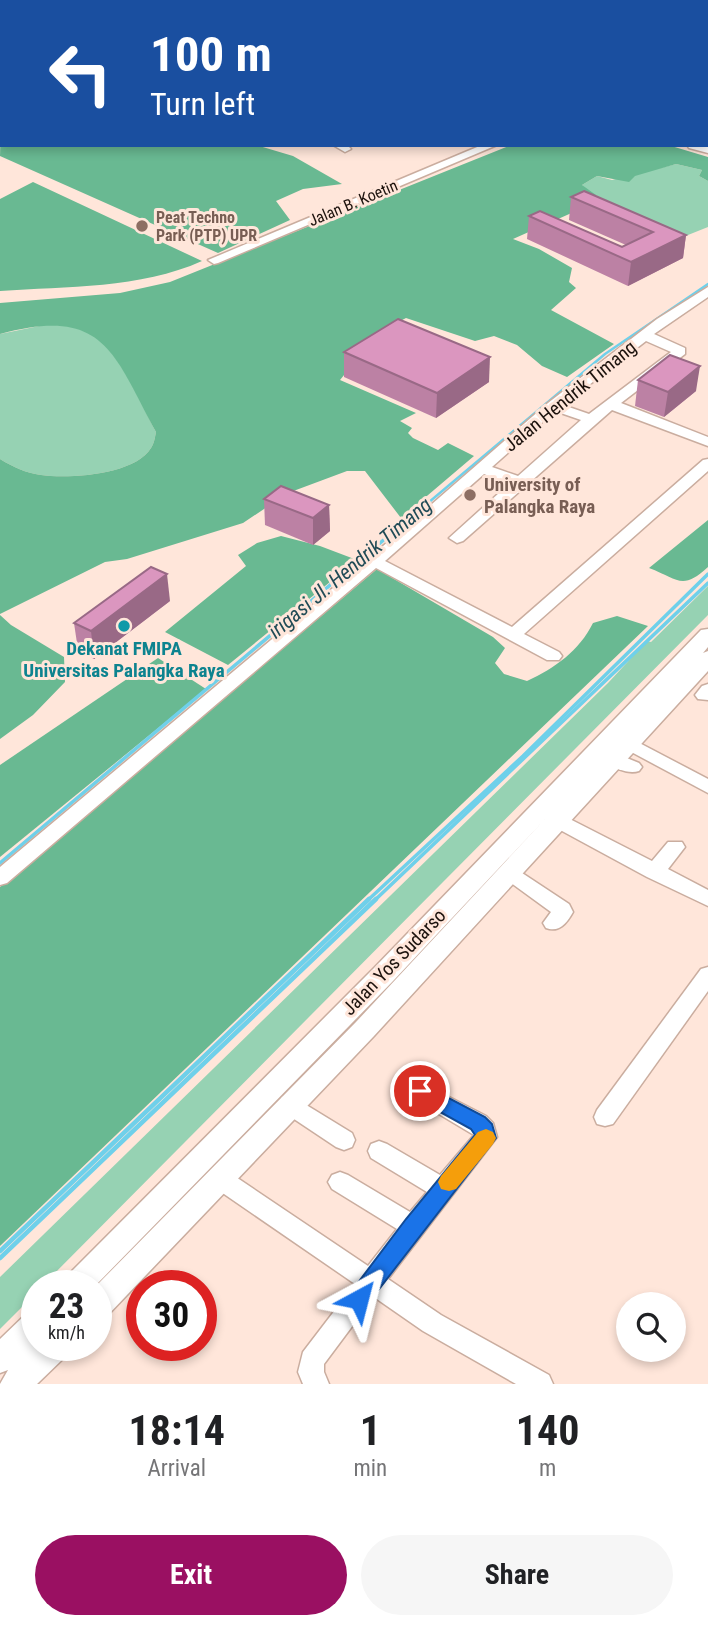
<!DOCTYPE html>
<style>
body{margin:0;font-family:"Roboto Condensed",sans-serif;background:#f6f6f6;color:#202124;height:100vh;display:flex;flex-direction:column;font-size:26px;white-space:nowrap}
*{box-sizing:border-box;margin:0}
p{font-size:23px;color:#757577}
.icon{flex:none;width:38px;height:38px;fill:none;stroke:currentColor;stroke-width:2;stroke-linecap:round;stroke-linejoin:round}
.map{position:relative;height:1384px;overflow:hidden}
.side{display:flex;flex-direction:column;background:#fff;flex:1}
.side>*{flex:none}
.top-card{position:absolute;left:0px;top:0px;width:709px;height:147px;box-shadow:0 4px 10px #0003;background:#1a4fa0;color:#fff;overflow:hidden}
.controls{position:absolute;left:616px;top:1292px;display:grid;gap:14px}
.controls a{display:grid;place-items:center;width:70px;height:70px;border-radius:50%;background:#fff;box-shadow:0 4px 10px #0003;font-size:35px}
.speed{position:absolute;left:21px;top:1270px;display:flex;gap:14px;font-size:35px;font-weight:700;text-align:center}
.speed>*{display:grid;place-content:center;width:91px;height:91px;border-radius:50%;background:#fff;box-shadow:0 4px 10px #0003;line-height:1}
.speed small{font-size:18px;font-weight:400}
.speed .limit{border:10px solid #d22;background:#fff;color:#111}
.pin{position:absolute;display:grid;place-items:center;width:60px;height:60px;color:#fff;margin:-30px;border:4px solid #fff;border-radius:50%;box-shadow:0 2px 7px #0007}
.me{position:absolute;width:77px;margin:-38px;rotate:38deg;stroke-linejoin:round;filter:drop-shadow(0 0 5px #0008)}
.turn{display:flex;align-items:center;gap:24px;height:147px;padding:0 35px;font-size:32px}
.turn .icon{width:91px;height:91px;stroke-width:2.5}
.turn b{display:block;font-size:49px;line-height:60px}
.eta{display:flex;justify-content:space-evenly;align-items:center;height:119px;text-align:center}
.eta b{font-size:42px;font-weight:700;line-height:49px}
.cta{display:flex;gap:14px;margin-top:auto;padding:14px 35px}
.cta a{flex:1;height:80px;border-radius:42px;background:#9a1062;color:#fff;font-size:28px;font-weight:700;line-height:80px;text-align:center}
.cta a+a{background:#f6f6f6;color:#202124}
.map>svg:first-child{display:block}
.green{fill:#96d2b3}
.forest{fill:#69b992}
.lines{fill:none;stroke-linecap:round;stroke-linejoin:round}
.stream-far2{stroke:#6fd0ea;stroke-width:2.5}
.stream-far1{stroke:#6fd0ea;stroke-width:3.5}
.stream{stroke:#6fd0ea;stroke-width:4.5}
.minor-casing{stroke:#caad9f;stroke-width:3}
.major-casing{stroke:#caad9f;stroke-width:3}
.minor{fill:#fff;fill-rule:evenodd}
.major{fill:#fff;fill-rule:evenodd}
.wall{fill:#bc81a4}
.shaded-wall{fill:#996986}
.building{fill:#db96bf;stroke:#996986;stroke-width:2}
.route{fill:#1a73e8;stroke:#114b97;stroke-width:2}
.slow{fill:#f59e0b}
.education-dot{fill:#8d6e63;stroke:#ffe6da;stroke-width:2.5}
.culture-dot{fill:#0f9aa8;stroke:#ffe6da;stroke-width:2.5}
.labels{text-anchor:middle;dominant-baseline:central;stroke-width:6;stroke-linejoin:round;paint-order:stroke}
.far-street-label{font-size:16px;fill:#1c120d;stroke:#ffe6da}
.far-education-label{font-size:16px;font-weight:bold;fill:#785e54;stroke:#ffe6da;text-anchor:start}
.street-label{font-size:19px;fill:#1c120d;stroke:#ffe6da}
.education-label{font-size:19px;font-weight:bold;fill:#785e54;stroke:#ffe6da;text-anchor:start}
.culture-label{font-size:19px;font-weight:bold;fill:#0d838f;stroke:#ffe6da}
.water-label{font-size:21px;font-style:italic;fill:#204b56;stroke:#ffe6da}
</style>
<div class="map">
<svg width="708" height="1384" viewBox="0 0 708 1384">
<rect width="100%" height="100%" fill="#ffe6da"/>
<!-- green -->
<g class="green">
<path d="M676,164l26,6 -3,6 9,5v46l-35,14 -79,-38 -12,-18 15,-9 15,4z"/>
<path d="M44,325c15,0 29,0 43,6 31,15 53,72 69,101 -1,5 -2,12 -5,16 -16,27 -83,31 -110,27 -15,-2 -28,-8 -41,-16v-125z"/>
<path d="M708,586v29l-666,671h-5v6l-37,37v-52l608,-594 39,-42 4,1z"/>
</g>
<!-- forest -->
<g class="forest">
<path d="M2,76v69h254l37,11 49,28 -39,5 -27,12 14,19 -72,33 -218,-97z"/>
<path d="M511,145h157l40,12v24l-9,-5 3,-6 -26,-6 -41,12 -6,6 -32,-6 -15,9 14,10 -2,8 -81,36 26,10 33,19 -3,14 7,6 -25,22 63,34 -47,33 -25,-11 -25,-21 -23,-9 -19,5 -69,-23 -27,14 -39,48 76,33 -16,8 12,7 -4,5 5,5 25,12 10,-7 26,13 -73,62 -36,-47h-18l-59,22 -45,30 -116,36 -22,3 -105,52v-155c13,8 26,14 41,16 27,4 94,0 110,-27 3,-4 4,-11 5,-16 -43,-79 -51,-126 -156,-98v-31l120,-10 50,-11z"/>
<path d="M33,182l169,79c-62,28 -135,25 -202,30v-92z"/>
<path d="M708,520v47c-26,24 -30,12 -59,1z"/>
<path d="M281,536l39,10 37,14 -129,105 -63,-33 81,-66 -8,-11 19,-12z"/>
<path d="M377,569l116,68 12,11 -10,15 9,11 23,7c28,-13 52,-30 66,-58l24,-7 31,10 -648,620v-359z"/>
<path d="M0,615l11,10 53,32 1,25 -32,33 -33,24z"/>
<path d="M158,658l48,31 -206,168v-92z"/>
</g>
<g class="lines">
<!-- stream-far2 -->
<path class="stream-far2" d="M403,524l202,-170 103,-70"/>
<!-- stream-far1 -->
<g class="stream-far1">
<path d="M0,863l405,-341"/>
<path d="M367,901l156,-145 185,-182"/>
<path d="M374,901l334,-318"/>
</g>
<!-- stream -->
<g class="stream">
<path d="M0,1251l369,-352"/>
<path d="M0,1258l376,-359"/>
</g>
<defs>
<g id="minor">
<path d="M29,0h13l2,2h-14z"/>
<path d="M157,0h13l-15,2z"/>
<path d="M220,0h12l-14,2z"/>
<path d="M294,0h13l2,2h-14z"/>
<path d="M416,0h13l-15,2z"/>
<path d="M469,0h14l2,2h-15z"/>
<path d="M511,0h13l-15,2z"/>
<path d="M628,0h12l-14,2z"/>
<path d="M647,0h14l2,2h-15z"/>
<rect x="707" y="12" width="1" height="6"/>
<path d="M0,15l2,1v6l-2,-1z"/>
<path d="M333,145h14l4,4 -6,3z"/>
<path d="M482,145h15l-279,118 -4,1 -6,-4z"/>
<path d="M708,287v10l-54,37 31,14v6l-64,49 87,34v9l-96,-36 -149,131 -6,2 -8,-5 60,-54 -25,-10 -99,87 127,66 191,-167 5,-1v12l-184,163 35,18 3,4 -3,4h-12l-171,-92 -369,315 -7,2v-18l401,-336 147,-128 109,-84zM646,341l25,11 -82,62 -26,-9zM555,411l26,9 -63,56 -26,-9z"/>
<path d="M708,684v16l-10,-1 -3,-4 7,-9z"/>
<path d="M628,737l80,42v14l-86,-46 -3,-4 3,-4z"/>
<path d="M612,752l27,11 3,4 -3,4c-11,4 -30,-4 -36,-13l3,-4z"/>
<path d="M558,813l94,48 16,-19h14l3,5 -17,22 40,21v16l-61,-29 -96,-52 -2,-5 2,-5z"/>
<path d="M510,865l59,39 4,8c-6,11 -14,21 -27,16l-3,-5 8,-11 -48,-35 -3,-5 3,-5z"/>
<path d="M708,967v24l-95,133 -8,2 -8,-2 -3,-7 3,-7 104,-141z"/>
<path d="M420,1082l66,34 7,7 4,14 -109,142 53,36 108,60 4,9h-37l-93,-53 -49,-34 -50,67v8l5,12h-26l-5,-12 5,-20 52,-68 -144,-99 -4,-7 4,-7 8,-3 8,3 141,95 29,-37 -65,-40 -4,-7 4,-7 8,-3 8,3 62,37 17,-20 -56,-34 -3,-7 3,-7 8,-3 8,3 53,31 34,-40 -62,-37 -3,-7 3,-7z"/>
<path d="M290,1095l62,38 3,7 -3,7 -8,3 -8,-3 -54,-36 -3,-7 3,-7z"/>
</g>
<g id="major">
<path d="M185,0h17l2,2h-17z"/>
<path d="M687,145h21v8l-19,-5z"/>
<path d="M708,629v18l-5,6 5,-2v20l-334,365 -268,281 -10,4v-35l260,-264 190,-204 -153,163 -298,305h-34l5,-9 309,-310 326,-337z"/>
<path d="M37,1310v36h33l-4,10 -29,28h-37l8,-14 -8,3v-34l26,-25z"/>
</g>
</defs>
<!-- minor casing -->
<use href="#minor" class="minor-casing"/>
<!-- major casing -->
<use href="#major" class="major-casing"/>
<!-- minor -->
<use href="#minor" class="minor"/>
<!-- major -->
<use href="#major" class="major"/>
</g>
<!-- wall -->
<g class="wall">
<path d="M707,46l1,1v41h-1z"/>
<path d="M707,88l1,1v32h-1z"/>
<path d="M571,197l115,38 -3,23 -55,28 -101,-47 2,-23 93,31 4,-2 -57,-25z"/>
<path d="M344,352l145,30 -53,36 -92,-41z"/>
<path d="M638,380l58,11 -32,26 -29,-11z"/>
<path d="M264,499l65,6 1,26 -17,14 -48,-20z"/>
<path d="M170,601l-76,58 -16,-9 -4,-27z"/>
</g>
<!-- shaded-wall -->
<g class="shaded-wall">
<path d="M686,235l-3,23 -55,28 3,-24z"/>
<path d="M490,357l-1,25 -53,36 1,-25z"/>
<path d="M700,366l-4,25 -32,26 4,-25z"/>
<path d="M329,505l1,26 -17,14v-27z"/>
<path d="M167,574l3,27 -76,58 -3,-28z"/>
</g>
<!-- building -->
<g class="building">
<path d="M707,46l1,1v19h-1z"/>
<path d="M584,191l102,44 -55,27 -102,-46 11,-5 82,36 31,-15 -82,-35z"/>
<path d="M398,319l92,38 -53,36 -93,-41z"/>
<path d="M670,355l30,11 -32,26 -30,-12z"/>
<path d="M281,486l48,19 -16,13 -49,-19z"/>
<path d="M151,567l16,7 -76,57 -17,-8z"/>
</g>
<!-- route -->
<path class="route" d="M420,1083l65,34 7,7 4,14 -130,168 -7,3 -8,-3 -4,-7 4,-7 55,-73 69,-84 -4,-6 -58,-32 -3,-6 3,-6z"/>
<!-- slow -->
<path class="slow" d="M486,1129l7,3 3,6 -3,6 -37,45 -7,2 -8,-2 -3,-7 3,-6 37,-44z"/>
<!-- markers -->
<g class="education-dot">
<circle cx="142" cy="226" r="7"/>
<circle cx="470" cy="495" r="7"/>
</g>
<circle class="culture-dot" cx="124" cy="626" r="7"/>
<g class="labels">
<!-- far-street labels -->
<g class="far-street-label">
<text transform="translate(353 203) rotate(-23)">Jalan B. Koetin</text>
</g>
<!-- far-education labels -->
<g class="far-education-label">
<text x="156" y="217">Peat Techno<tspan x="156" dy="18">Park (PTP) UPR</tspan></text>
</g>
<!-- street labels -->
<g class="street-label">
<text transform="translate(570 396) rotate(-39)">Jalan Hendrik Timang</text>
<text transform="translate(394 962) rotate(-46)">Jalan Yos Sudarso</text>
</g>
<!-- education labels -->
<g class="education-label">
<text x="484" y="484">University of<tspan x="484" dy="22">Palangka Raya</tspan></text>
</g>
<!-- culture labels -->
<g class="culture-label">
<text x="124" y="648">Dekanat FMIPA<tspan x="124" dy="22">Universitas Palangka Raya</tspan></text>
</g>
<!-- water labels -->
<g class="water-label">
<text transform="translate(350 568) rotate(-40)">irigasi Jl. Hendrik Timang</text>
</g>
</g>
</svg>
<div class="controls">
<a><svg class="icon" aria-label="search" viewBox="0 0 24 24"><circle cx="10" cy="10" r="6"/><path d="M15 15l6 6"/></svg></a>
</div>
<div class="speed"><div>23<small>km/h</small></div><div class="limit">30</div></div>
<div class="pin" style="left:420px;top:1091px;background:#d93025"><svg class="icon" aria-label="arrive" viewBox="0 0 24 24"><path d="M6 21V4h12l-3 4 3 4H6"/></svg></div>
<svg class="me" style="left:359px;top:1299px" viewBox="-20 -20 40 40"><path d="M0-17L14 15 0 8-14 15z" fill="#1a73e8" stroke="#fff" stroke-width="4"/></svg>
<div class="top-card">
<div class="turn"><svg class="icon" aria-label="left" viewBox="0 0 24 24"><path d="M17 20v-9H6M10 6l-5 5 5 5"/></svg><div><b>100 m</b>Turn left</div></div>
</div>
</div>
<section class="side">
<div class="eta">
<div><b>18:14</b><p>Arrival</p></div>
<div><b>1</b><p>min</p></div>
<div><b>140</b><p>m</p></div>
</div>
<div class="cta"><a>Exit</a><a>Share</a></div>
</section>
